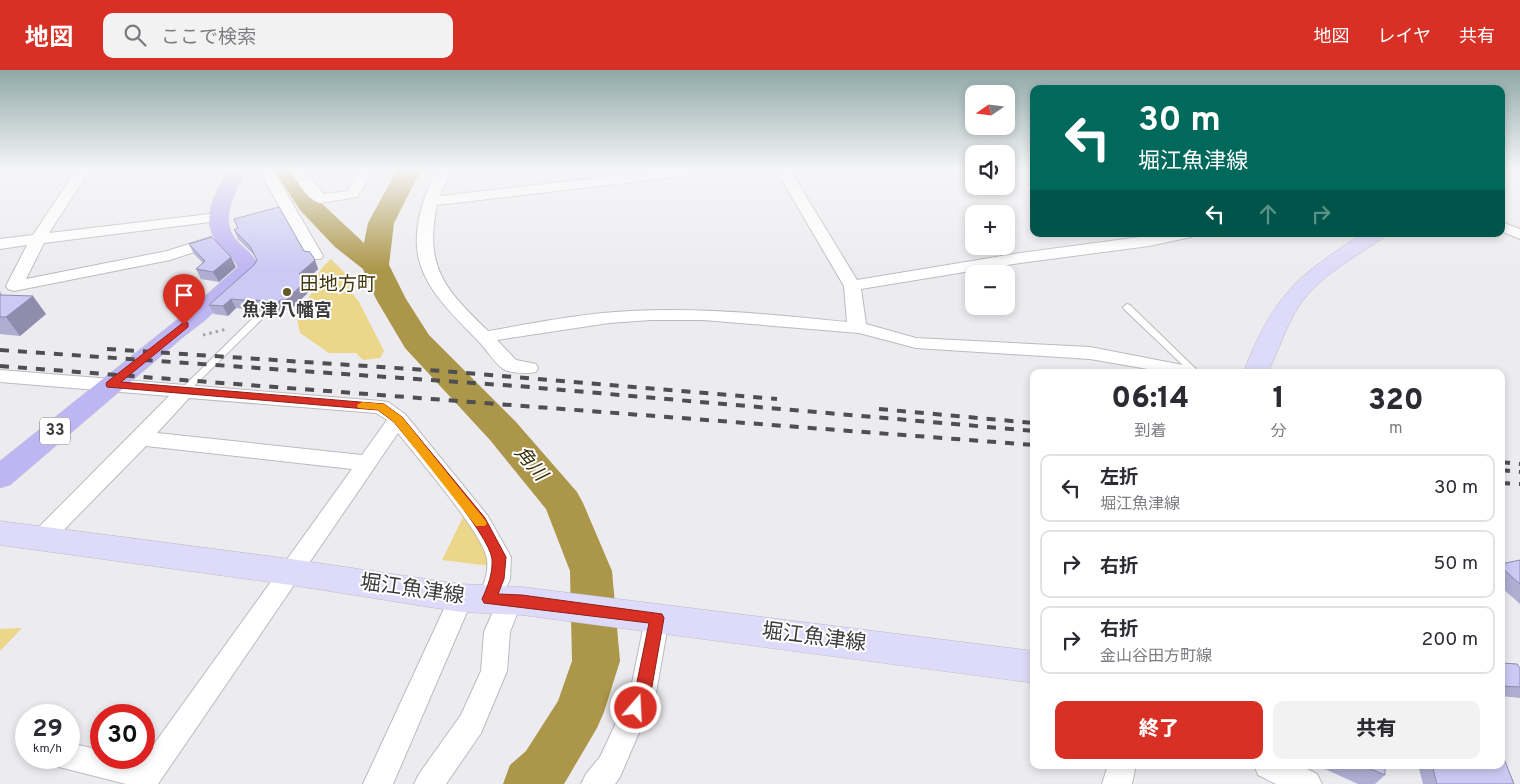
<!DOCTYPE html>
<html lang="ja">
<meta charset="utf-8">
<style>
body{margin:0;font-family:Overpass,"Noto Sans JP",sans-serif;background:#f2f2f3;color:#2b2b33;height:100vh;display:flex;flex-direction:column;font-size:19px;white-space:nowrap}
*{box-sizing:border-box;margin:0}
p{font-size:16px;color:#7c7c81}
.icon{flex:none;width:28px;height:28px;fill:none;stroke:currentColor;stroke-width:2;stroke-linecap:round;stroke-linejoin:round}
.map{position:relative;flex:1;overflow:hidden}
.sheet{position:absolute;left:1030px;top:299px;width:475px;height:400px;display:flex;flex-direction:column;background:#fff;border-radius:10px;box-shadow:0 2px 8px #0003}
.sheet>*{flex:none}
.guide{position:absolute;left:1030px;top:15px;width:475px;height:152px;border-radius:10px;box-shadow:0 2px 8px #0003;background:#00695c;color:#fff;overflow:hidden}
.needle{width:32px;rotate:256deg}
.tools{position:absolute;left:965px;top:15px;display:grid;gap:10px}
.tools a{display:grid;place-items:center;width:50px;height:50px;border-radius:10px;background:#fff;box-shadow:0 2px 8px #0003;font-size:25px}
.speed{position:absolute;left:15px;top:634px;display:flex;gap:10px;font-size:25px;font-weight:700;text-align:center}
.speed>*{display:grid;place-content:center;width:65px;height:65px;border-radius:50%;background:#fff;box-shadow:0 2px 8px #0003;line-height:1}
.speed small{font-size:12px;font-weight:400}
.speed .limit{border:8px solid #d22;background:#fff;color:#111}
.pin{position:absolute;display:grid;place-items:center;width:42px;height:42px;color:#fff;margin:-51px -21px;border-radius:50% 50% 50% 0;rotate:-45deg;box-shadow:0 0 5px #0007}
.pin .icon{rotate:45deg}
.me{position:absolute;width:55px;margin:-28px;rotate:19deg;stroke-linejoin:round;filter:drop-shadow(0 0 4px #0008)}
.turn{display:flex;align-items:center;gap:18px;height:105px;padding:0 25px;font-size:22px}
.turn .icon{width:65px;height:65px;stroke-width:2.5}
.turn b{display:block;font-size:35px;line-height:42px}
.lanes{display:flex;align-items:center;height:48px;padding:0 25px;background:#0003;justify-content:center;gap:25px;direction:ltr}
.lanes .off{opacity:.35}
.eta{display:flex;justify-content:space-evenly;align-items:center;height:85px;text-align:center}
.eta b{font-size:30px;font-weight:800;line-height:35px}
.primary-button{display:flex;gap:10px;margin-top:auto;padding:10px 25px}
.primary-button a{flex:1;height:58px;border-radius:10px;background:#d93025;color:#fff;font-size:20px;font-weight:800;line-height:58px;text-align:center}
.primary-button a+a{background:#f2f2f3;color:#2b2b33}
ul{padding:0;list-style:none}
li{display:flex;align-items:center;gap:15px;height:68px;margin:0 10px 8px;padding:0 15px;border:2px solid #e1e1e2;border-radius:10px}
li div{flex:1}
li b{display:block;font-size:19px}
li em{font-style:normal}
header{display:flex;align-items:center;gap:30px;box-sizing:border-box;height:70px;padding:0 25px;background:#d93025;color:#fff}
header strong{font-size:24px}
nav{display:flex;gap:28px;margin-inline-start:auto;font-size:18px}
.search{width:350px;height:45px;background:#f2f2f3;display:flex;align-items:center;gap:12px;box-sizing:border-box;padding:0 18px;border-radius:10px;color:#7c7c81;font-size:19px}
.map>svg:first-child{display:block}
.green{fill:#ebd68a}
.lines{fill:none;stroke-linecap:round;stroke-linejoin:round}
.river{fill:#ac9649;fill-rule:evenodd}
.lane-casing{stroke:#bbbbbf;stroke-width:2}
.street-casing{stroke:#bbbbbf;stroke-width:2}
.secondary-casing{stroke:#bbbbbf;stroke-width:1}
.primary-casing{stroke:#c8c8c9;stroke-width:1}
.path{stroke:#a6a6a9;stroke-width:3;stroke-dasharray:2.5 4;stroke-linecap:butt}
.lane{fill:#fff;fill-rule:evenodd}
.street{fill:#fff;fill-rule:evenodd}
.secondary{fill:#dedaf9;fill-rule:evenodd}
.primary{fill:#beb5f3;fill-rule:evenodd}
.rail{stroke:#4f4f52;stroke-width:4;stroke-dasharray:9 9;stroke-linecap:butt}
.wall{fill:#afadd2}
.shaded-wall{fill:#8f8dab}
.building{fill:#ccc9f4;stroke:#8f8dab}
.route{fill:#d93025;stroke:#8d1f18}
.slow{fill:#f59e0b}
.poi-dot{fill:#665825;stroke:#fff;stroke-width:2}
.labels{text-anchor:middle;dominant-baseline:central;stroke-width:4;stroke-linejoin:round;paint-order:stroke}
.shield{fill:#fff;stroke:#767677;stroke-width:1}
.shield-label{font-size:16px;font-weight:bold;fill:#3b3b3d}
.poi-label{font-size:18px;font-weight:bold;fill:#3b3b3d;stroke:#fff}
.neighbourhood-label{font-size:19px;fill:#40350a;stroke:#fff}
.water-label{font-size:19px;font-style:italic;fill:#3a310e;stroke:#fff}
.near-street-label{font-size:21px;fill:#3b3b3d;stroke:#fff}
</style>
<header>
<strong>地図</strong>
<div class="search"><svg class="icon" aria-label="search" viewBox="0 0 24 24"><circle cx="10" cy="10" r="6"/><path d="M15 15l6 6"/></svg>ここで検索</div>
<nav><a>地図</a><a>レイヤ</a><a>共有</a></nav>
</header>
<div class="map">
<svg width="1520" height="714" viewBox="0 0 1520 714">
<rect width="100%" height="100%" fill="#ececf0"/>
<!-- green -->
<g class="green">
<path d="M331,189l14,14 6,19 8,10 25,49 -4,7 -17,2 -7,-7h-27l-29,-20 -5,-24 12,-9 11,-15c-2,-12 4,-18 13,-26z"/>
<path d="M468,437l30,60 -56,-7z"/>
<path d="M22,558l-22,23v-22z"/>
</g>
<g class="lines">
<!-- river -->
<path class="river" d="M274,100h24l20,30 46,43 4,-20 29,-53h24l-27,53 -5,42 17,34 23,36 87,87 61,70 6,11 29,68 8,90 -16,51 -7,16 -33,56h-61l7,-19 16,-14 32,-50 14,-40 -2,-90 -24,-62 -56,-69 -85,-92 -29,-49 -13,-30 -28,-22 -35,-37z"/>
<defs>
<g id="lane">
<path d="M1127,234l3,1 69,67h-9l-66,-63 -1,-2z"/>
<path d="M262,241l4,3 -1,2 -78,77h-6l-2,-2 2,-2 78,-77z"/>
</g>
<g id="street">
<path d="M0,100h12l-2,3 -10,2z"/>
<path d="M76,100h14l-41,63 169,-20 5,1 2,3 -2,3 -5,1 -174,22 -18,36 141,-28 50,-16 5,2 3,3 -3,3 -52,17 -156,31 -6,-2 -2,-3 21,-41 -27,4v-10l33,-4z"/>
<path d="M259,100h14l50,86 -2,3h-12l-2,-3z"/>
<path d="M290,100h14l20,24 23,-3 13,-21h14l-17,27 -36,6c-14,-3 -23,-22 -31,-33z"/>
<path d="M437,100h14l-11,26 226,-26h42l-7,4 -264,31c-13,63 8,84 51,126 47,-8 95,-18 143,-20 72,-4 144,4 216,11l-3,-36 -68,-116h14l67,110 163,-27 143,-19h30l-2,3 -42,9 -129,17 -159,26 5,35 50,14 174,9 98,19 7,2 2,4h-32l-75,-13 -174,-11 -57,-15 -156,-13h-52l-42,3 -112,17 19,20 20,4 2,4 -2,4c-9,2 -22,1 -31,-2 -8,-4 -17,-18 -23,-25 -26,-28 -62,-57 -65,-98 -2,-26 8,-54 20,-77z"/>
<path d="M1507,100h13v6l-11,-3z"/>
<path d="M1501,152l19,7v10l-19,-8z"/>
<path d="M0,300l381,31 7,1 17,12 83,102 19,34 4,7 -1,22 -6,14 6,-2 9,3 3,7 -12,31 -3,39 -26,62 -35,51h-32l5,-10 42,-59 20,-44 3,-39 11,-25 -6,2 -9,-3 -3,-7c6,-13 12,-25 10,-40 -2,-23 -71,-103 -89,-126l-240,351h-32l-67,-17 -4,-9h14v-15l32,7v8h43l208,-289 -206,-23 -97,99 -8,3 -8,-3 -3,-6 3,-6 136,-137 -169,-14zM189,328l187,15 11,7 -25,35 -205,-22z"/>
<path d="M461,518l9,3 3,7 -80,186h-30l86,-186 3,-7z"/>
<path d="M657,538l9,3 3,8 -13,74 -36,84 -5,7h-34l5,-10 14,-17 30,-64 15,-74 3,-8z"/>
<path d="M1108,695h28l-4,19h-30z"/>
<path d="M1254,695h45l18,9 5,10h-46l-18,-9z"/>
</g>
<g id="secondary">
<path d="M1362,164h24l-3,4c-29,20 -64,38 -84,68 -13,20 -20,44 -31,66h-24c3,-10 8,-21 13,-31 26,-56 56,-75 105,-107z"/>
<path d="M0,451l291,38 170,25 61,3 512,64v32l-512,-68 -61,-3 -170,-27 -291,-40z"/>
</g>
<path id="primary" d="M228,100h18c-10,21 -29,51 -8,72 8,8 17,14 22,26l-3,5 -53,48 -22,17 -172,147 -10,3v-27l188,-150 50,-44c-4,-9 -13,-13 -19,-21 -20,-28 -5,-49 9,-76z"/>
</defs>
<!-- lane casing -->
<use href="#lane" class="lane-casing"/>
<!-- street casing -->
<use href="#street" class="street-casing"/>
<!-- secondary casing -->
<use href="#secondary" class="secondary-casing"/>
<!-- primary casing -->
<use href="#primary" class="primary-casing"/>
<!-- path -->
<path class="path" d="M203,265l24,-6"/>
<!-- lane -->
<use href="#lane" class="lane"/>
<!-- street -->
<use href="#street" class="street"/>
<!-- secondary -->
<use href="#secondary" class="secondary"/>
<!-- primary -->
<use href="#primary" class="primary"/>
<!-- rail -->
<g class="rail">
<path d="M107,279l335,22 335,28"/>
<path d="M0,280l517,36 517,45"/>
<path d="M0,296l1034,79"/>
<path d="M879,339l155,14"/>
<path d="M1501,392l19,2"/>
<path d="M1501,400l19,2"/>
<path d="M1501,413l19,1"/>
</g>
</g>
<!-- wall -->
<g class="wall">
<path d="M234,149l70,32 11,9 3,9 -6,6 4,10 -26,25 -5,-1 -5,4 -19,-4 -3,2 -22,-3 -8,8 -14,-2 -5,-9 45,-40 3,-5 -3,-5 -16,-16 -4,-9 4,-2z"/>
<path d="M189,174l47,23 -17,15 -18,-3 -5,-10 7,-6 -9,-9z"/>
<path d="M0,221l2,4 44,19 -26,22 -20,-2z"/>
<path d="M1520,490v44l-19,-17v-23z"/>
<path d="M1501,593l19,5v30l-19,-2z"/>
<path d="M1316,695h69v10l-10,9h-17z"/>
<path d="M1418,695h83l13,19h-91z"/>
</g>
<!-- shaded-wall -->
<g class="shaded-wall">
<path d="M231,187l5,10 -17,15 -6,-10z"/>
<path d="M315,190l3,9 -15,14 -4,-9z"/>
<path d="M312,205l4,10 -26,25 -4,-10z"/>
<path d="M33,226l13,18 -26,22 -14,-19z"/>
<path d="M231,229l5,9 -8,8 -5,-10z"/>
<path d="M257,230l4,9 -3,2 -5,-10z"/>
<path d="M280,230l5,9 -5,4 -4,-9z"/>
</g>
<!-- building -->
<g class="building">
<path d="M279,137l25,44 6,1 5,8 -16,14 13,1 -26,25h-6l-4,4 -19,-4 -4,1 -22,-2 -8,7 -14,-1 45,-40 3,-5 -7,-14 -16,-16 4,-2 -4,-9z"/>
<path d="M212,167l19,20 -18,15 -17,-3 9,-8 -16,-17z"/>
<path d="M0,225l33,1 -27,21h-6z"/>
<path d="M1520,490v24l-19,-17v-3z"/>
<path d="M1501,593l16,1 3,4v19l-19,-1z"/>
<path d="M1501,681l13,33h-77l-5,-19h69z"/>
<path d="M1361,695h24v10z"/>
</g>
<!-- sky -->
<linearGradient id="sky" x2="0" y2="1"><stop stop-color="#90a8a8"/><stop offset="0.5" stop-color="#f6f6f8"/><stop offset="1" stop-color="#f6f6f8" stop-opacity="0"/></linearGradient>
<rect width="1520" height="200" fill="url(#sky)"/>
<!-- route -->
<path class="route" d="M184,252l4,1v4l-67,55 263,22 18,13 83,101 21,39 -2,22 -6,15 24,1 140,19 2,4 -13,74 -9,21 -6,2 -5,-2 -2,-5 6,-16 14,-69 -165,-20 -2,-4c6,-13 11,-26 10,-40 -2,-24 -79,-113 -98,-137l-16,-12 -271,-23 -1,-3 1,-2z"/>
<!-- slow -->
<path class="slow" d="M362,332l22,2 18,13 83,103 2,3 -2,3h-9l-82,-104 -16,-12 -20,-2 -1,-3z"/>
<!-- markers -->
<circle class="poi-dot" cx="287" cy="222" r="5"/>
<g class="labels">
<!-- shield labels -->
<rect class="shield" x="40" y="347.5" width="30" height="27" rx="4"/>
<g class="shield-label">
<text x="55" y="361">33</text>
</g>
<!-- poi labels -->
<g class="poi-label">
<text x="287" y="241">魚津八幡宮</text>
</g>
<!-- neighbourhood labels -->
<g class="neighbourhood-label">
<text x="338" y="215">田地方町</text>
</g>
<!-- water labels -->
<g class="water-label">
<text transform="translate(530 394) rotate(50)">角川</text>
</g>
<!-- near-street labels -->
<g class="near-street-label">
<text transform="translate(412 520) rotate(8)">堀江魚津線</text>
<text transform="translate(814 568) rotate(7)">堀江魚津線</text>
</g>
</g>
</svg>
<div class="tools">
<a><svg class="needle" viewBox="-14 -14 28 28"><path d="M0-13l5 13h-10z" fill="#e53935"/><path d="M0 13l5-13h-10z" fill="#7c7c81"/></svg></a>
<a><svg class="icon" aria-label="sound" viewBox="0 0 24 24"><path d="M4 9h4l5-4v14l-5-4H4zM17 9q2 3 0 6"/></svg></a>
<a>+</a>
<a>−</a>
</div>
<div class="speed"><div>29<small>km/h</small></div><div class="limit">30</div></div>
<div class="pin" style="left:184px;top:255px;background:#d93025"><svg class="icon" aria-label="arrive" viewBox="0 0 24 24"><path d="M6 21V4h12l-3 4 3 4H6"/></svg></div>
<svg class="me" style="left:636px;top:638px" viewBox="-20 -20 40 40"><circle r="17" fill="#d93025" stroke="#fff" stroke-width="3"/><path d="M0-11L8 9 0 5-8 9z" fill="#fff"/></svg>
<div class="guide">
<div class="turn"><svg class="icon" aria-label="left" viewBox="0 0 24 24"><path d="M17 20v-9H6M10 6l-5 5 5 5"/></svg><div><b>30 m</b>堀江魚津線</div></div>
<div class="lanes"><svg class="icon" aria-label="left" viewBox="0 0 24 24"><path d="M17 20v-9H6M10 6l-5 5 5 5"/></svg><svg class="icon off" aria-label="ahead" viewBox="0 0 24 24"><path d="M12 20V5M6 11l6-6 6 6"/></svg><svg class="icon off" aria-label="right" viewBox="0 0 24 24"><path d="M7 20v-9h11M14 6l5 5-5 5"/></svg></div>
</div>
<section class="sheet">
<div class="eta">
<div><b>06:14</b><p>到着</p></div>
<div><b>1</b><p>分</p></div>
<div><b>320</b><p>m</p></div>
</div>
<ul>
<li><svg class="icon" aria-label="left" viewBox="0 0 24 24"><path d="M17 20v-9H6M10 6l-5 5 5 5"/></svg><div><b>左折</b><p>堀江魚津線</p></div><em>30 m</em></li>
<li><svg class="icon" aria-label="right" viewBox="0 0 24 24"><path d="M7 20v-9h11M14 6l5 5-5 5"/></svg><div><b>右折</b></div><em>50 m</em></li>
<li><svg class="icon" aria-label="right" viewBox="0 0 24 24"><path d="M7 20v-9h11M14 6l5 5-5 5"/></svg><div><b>右折</b><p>金山谷田方町線</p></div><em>200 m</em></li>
</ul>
<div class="primary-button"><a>終了</a><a>共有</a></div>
</section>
</div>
